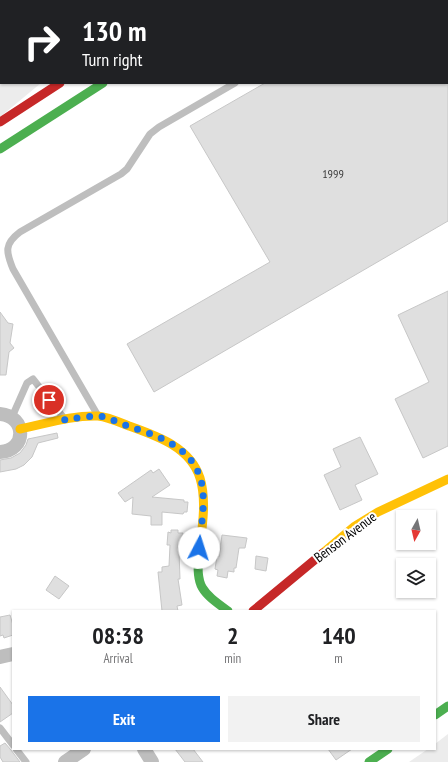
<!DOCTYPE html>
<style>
body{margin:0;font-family:"PT Sans Narrow",sans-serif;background:#f2f2f2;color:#202124;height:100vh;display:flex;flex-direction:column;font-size:15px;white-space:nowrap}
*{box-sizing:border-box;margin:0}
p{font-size:13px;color:#757577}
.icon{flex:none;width:22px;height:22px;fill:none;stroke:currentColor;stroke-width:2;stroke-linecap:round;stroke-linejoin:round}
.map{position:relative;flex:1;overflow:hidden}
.panel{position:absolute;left:12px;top:610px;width:424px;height:140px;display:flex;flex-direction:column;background:#fff;border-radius:0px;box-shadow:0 1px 3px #0004}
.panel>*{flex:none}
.hud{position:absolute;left:0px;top:0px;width:448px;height:84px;box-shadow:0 1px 3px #0004;background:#202124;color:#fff;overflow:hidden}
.needle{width:26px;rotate:188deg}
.fabs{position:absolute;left:396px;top:510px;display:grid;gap:8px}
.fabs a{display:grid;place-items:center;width:40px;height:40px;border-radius:0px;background:#fff;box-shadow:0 1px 3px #0004;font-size:20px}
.pin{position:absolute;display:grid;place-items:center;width:34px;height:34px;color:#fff;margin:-17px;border:2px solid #fff;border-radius:50%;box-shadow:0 1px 4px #0007}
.me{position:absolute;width:44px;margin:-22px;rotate:5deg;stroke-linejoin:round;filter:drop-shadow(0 0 3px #0008)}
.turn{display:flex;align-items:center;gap:14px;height:84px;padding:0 16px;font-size:18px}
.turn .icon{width:52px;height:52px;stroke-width:2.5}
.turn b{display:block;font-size:28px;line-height:34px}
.eta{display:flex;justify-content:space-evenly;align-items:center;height:68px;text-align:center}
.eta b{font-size:24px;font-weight:800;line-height:28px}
.cta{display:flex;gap:8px;margin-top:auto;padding:8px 16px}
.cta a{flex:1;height:46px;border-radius:0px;background:#1a73e8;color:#fff;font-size:16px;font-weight:800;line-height:46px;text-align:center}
.cta a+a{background:#f2f2f2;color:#202124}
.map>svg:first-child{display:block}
.green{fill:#ececec}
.building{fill:#dfdfdf;stroke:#c7c7c7}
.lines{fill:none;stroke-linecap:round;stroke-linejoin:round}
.path{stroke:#b9b9b9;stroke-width:2;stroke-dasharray:1 2;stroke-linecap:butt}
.lane{stroke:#bebebe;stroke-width:7}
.street{stroke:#bebebe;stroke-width:14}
.fast{stroke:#4caf50;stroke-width:9}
.slow{stroke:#ffc107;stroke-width:9}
.jam{stroke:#c62828;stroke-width:9}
.route{stroke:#1a73e8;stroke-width:7;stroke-dasharray:0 12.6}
.labels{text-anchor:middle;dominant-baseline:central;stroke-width:4;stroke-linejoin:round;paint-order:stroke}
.number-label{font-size:12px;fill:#383838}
.street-label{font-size:14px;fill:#000;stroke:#fff}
</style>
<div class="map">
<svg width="448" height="762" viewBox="0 0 448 762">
<rect width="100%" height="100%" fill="#fff"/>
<!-- green -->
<g class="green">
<path d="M0,0h181l-180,1v82h40l-41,34z"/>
<path d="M448,734v28h-39l19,-13h7v-5z"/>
</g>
<!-- building -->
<g class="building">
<path d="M265,83h183v138l-294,171 -27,-48 143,-82 -80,-136z"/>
<path d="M448,291v155l-25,12 -28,-59 34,-17 -31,-67z"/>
<path d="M0,312l8,11 5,1 -3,19 4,5 -5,4 -3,23h-6z"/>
<path d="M57,433l1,5 -20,5 -6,14 -8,8 -8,4 -16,3v-12l11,-2 9,-5 6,-8 2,-6z"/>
<path d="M360,437l18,37 -23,11 7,15 -22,10 -16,-35 17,-8 -8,-18z"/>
<path d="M159,469l11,16 -18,12 32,3v2h4l-1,10h-3l-1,2 -21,-2v13h-11v-9l-19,-2 1,-17 -8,5 -7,-9 33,-23 2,3z"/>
<path d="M171,530h7v3h5l-1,19h-3l1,27h-2l4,26 -5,1 1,5h-16l-4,-39h4v-5l7,-1 1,-21h-3l1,-13 3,1z"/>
<path d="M222,535l25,3 -2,10h-6l-3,20h-2v4l-6,-1 -1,7 -10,-2 1,-6 -3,-1 2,-13 2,1z"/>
<path d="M256,556l12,2 -2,13 -11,-2z"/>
<path d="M55,576l14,10 -10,13 -13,-9z"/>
<path d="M10,615l3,10v10l-9,3 -1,-3 -3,1v-19z"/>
<path d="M0,687l13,18v8l-13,9z"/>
<path d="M5,743l6,7 9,12h-17l-3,-5v-11z"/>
<path d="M175,749h18l10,13h-18z"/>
<path d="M328,749h24l-16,11z"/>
</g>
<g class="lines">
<!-- path -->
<g class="path">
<path d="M75,1l1,-1"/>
<path d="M0,44h1"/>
</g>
<!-- lane -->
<g class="lane">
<path d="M377,1l2,-1"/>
<path d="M97,414l-84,-145c-7,-17 -9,-25 7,-37l101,-58 6,-5 23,-35 9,-7 76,-44"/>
<path d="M12,417l15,-34 6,-4 30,38"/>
<path d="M0,728l13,17"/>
<path d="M16,749l10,13"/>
</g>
<!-- street -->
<g class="street">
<path d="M0,414c27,2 27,37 0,38"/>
<path d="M0,657l13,-3"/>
<path d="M144,749l8,13"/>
<path d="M65,762l19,-13"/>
</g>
<!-- fast -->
<g class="fast">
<path d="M243,1l2,-1"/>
<path d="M0,149l103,-66"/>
<path d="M199,553c-4,34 3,39 29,58"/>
<path d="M435,715l13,-9"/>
<path d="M369,762l19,-13"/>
</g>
<!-- slow -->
<g class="slow">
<path d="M20,429c25,-5 52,-14 78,-13 10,1 21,6 31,10 28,10 61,21 71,52 7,23 2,51 -1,75"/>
<path d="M323,553l32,-27 23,-14 70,-33"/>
</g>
<!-- jam -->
<g class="jam">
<path d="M201,1l2,-1"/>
<path d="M0,122l60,-39"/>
<path d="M253,611l70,-58"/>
</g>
</g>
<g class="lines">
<!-- route -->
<path class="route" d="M49,400l16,20c11,-2 23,-4 34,-4 9,1 17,6 26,9 29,10 64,19 75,52 7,22 1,48 -1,71"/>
</g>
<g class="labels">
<!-- number labels -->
<g class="number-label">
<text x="333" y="173">1999</text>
</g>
<!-- street labels -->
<g class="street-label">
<text transform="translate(345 537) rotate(-37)">Benson Avenue</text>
</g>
</g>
</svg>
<div class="fabs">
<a><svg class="needle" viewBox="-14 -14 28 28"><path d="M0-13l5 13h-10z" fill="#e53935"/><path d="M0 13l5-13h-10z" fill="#757577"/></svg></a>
<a><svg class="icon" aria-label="layers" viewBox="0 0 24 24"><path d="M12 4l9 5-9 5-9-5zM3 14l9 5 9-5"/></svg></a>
</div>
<div class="pin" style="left:49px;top:400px;background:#d93025"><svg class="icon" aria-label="arrive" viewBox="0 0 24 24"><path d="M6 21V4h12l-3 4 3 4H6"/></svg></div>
<svg class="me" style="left:199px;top:548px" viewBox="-20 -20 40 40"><circle r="19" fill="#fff"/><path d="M0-13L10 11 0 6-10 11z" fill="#1a73e8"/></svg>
<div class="hud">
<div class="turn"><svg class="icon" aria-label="right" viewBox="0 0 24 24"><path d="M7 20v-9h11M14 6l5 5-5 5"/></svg><div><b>130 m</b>Turn right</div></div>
</div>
<section class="panel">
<div class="eta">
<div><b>08:38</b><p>Arrival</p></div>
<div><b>2</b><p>min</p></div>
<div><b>140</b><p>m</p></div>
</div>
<div class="cta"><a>Exit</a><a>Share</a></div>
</section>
</div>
